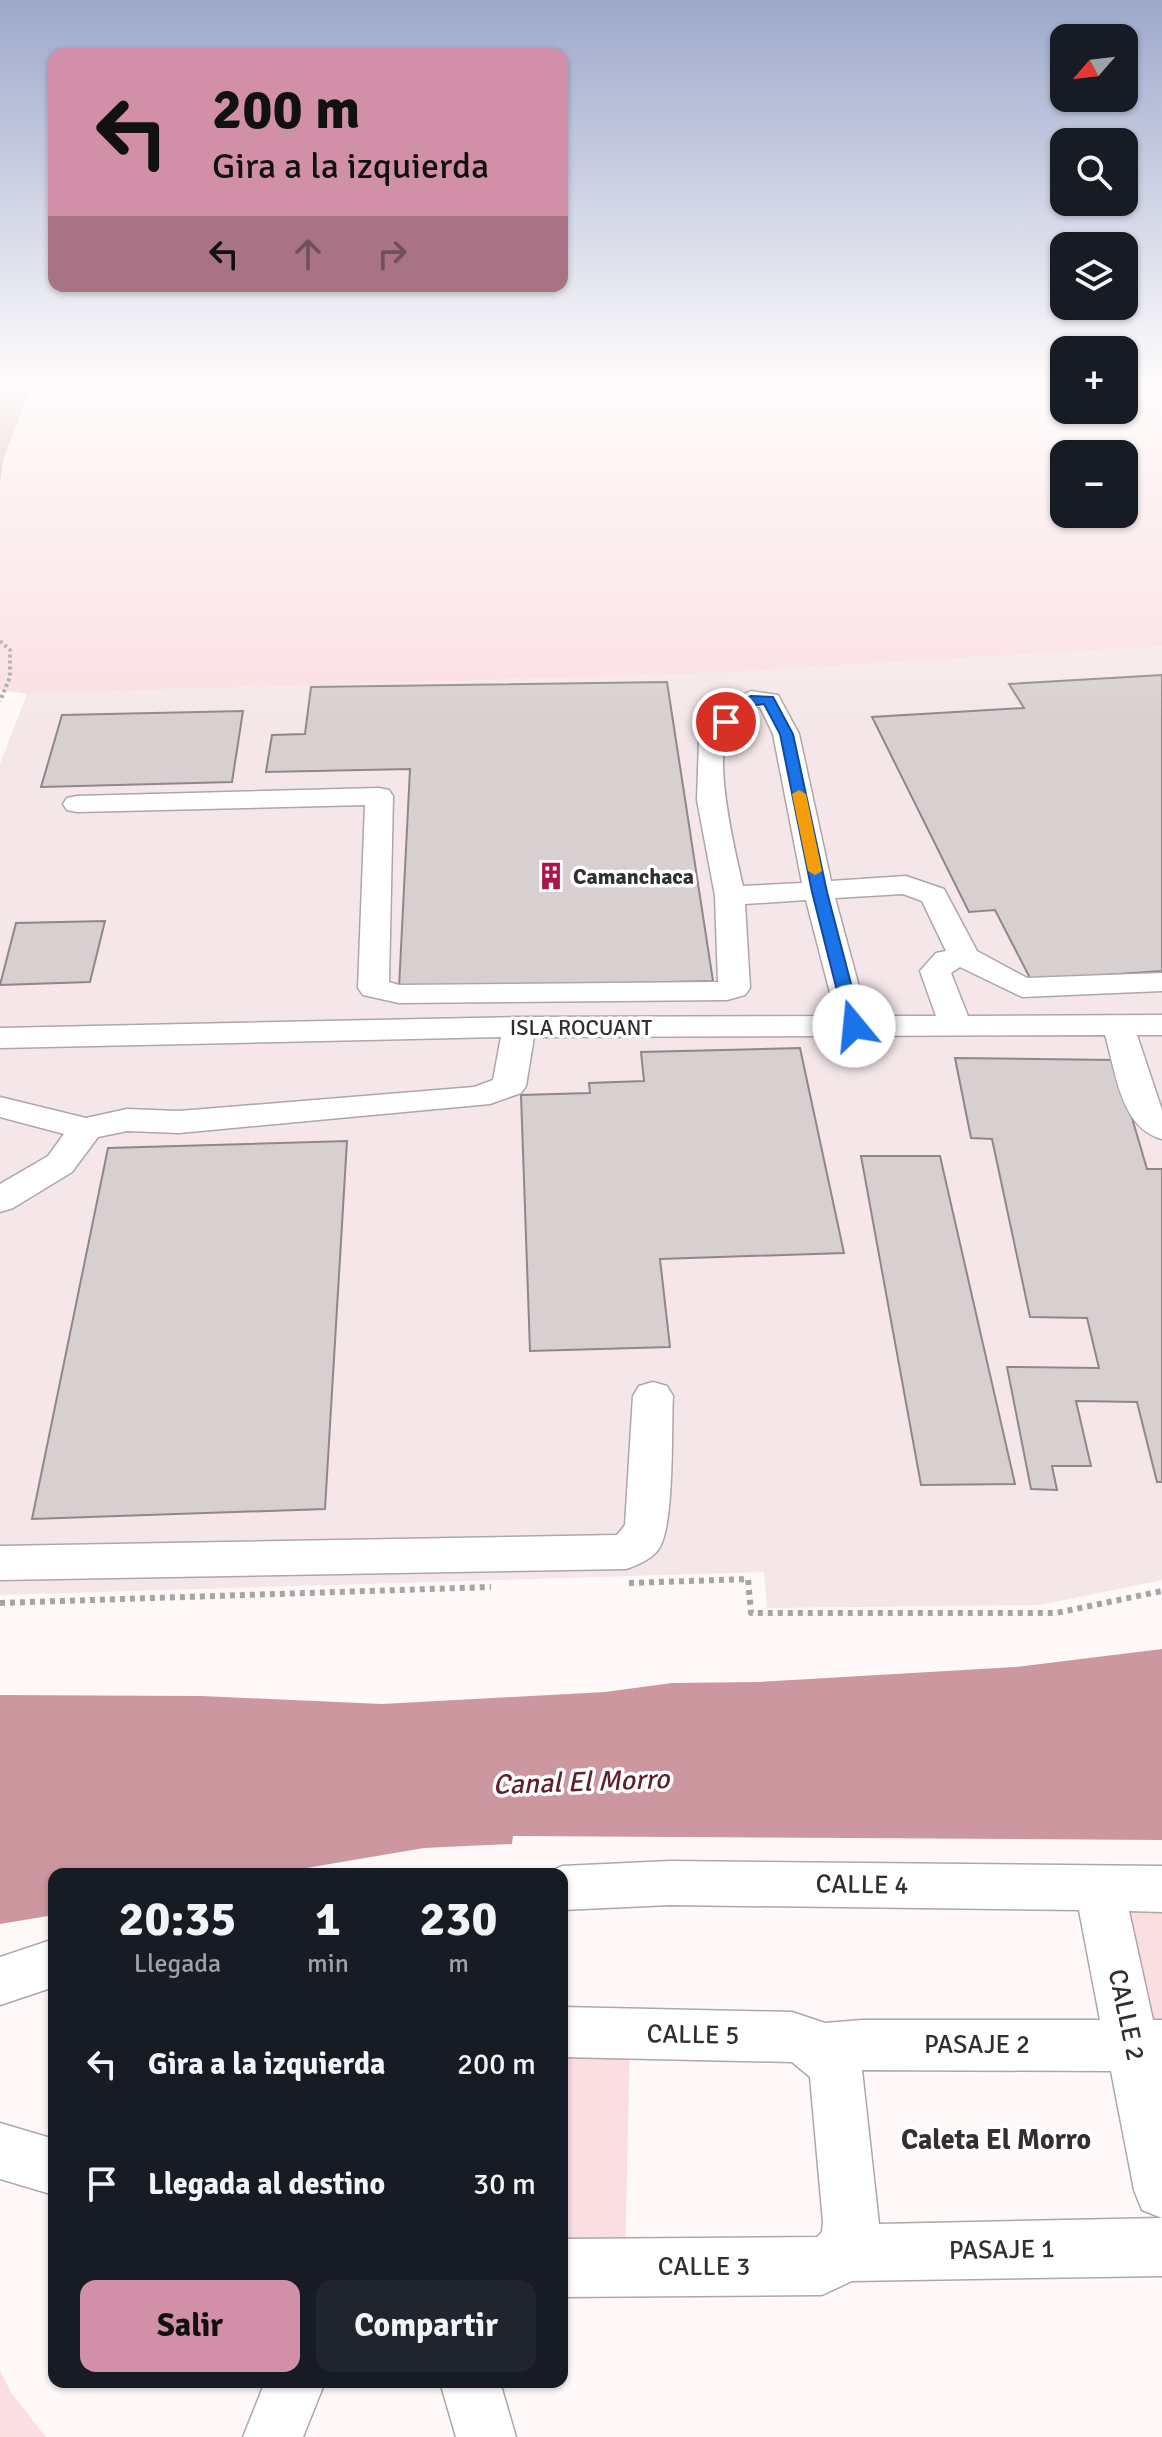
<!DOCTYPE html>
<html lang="es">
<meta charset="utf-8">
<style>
body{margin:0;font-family:Signika,sans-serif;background:#20242c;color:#f1f3f6;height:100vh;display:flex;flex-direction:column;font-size:30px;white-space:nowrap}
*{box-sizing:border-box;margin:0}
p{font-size:26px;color:#9ea1a6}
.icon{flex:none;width:44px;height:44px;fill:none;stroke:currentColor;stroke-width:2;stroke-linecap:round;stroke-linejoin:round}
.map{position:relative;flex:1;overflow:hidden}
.side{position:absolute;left:48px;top:1868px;width:520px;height:520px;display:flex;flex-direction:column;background:#171b24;border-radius:16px;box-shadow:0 2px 6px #0004}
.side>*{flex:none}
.guide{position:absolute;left:48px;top:48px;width:520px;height:244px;border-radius:16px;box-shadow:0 2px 6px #0004;background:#d190a7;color:#111;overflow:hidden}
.needle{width:52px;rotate:242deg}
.controls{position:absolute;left:1050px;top:24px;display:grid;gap:16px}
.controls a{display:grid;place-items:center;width:88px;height:88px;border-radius:16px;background:#171b24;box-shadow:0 2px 6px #0004;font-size:40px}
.pin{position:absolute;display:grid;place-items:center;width:68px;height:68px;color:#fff;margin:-34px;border:4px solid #fff;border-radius:50%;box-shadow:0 2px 8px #0007}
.me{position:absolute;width:88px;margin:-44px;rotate:343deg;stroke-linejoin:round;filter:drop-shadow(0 0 6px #0008)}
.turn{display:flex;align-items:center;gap:28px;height:168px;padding:0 32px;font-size:36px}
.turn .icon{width:104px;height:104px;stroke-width:2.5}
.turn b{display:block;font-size:56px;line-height:68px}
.lanes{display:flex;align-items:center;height:76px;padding:0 32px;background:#0003;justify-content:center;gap:40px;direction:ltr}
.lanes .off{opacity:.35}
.eta{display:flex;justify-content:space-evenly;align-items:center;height:136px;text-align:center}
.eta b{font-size:48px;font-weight:800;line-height:56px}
.button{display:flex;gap:16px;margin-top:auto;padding:16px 32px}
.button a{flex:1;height:92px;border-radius:16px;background:#d190a7;color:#111;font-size:32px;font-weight:800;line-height:92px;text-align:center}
.button a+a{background:#20242c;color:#f1f3f6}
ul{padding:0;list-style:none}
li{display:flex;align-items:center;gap:24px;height:120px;padding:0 32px}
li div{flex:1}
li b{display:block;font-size:30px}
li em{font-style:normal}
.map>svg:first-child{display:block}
.built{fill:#f5e7e9}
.green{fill:#fadee1;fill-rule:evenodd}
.water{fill:#cc979f}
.building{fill:#d7cfd0;stroke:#8f8788;stroke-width:2}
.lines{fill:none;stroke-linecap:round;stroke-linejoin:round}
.minor-casing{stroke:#aea6a7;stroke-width:3}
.path-far1{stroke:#a9a4a4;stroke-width:4;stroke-dasharray:3 3;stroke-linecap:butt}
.path{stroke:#a9a4a4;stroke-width:6;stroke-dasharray:5 5;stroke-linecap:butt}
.minor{fill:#fff;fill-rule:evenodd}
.route{fill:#1a73e8;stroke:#114b97;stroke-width:2}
.slow{fill:#f59e0b}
.labels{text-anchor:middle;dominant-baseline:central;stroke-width:7;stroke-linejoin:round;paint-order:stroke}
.poi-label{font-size:22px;font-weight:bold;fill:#322f2f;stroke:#fff;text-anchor:start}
.street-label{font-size:22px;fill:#322f2f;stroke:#fff}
.near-street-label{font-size:26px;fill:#322f2f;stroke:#fff}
.near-water-label{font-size:28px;font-style:italic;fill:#5f1f2e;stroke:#fff}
.near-neighbourhood-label{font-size:28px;font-weight:bold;fill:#352f2f;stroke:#fff}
</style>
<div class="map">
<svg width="1162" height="2437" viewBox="0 0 1162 2437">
<rect width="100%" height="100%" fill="#fff8f9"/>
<!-- built -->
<path class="built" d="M1162,646v934l-122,25 -273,3 -3,-36 -764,23v-831l27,-70 696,-21z"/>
<!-- green -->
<g class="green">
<path d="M0,383h1064v27h60v-27h38v263l-439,27 -695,21 -28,-4zM1064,454h60v60h-60z"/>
<path d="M1106,1894l56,1v144l-22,1z"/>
<path d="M562,2037l68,1 -5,224h-63z"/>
<path d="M0,2371l12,23 34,43h-46z"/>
</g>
<!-- water -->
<g class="water">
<path d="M0,383h33l-29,74 -4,25z"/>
<path d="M1162,1649v191l-649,-4 -1,8 -88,4 -153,26h-217v41l-54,9v-229l201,1 181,8 223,-12 67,-9 87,-1 256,-15z"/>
</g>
<!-- building -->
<g class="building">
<path d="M1162,675v296l-131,9 -36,-70 -26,2 -97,-195 152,-9 -15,-24z"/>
<path d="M667,682l46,299 -314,7 11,-219 -144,3 6,-37 33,-1 6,-47z"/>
<path d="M243,711l-11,71 -191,5 21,-72z"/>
<path d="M105,921l-15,61 -90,3 16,-62z"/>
<path d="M800,1048l44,205 -184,6 10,88 -140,4 -9,-256 69,-2 -1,-10 55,-2 -3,-29z"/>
<path d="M955,1058l160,2 32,109h15v313h-5l-20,-80 -61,-1 15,65h-39l5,24 -26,-1 -24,-122 92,1 -12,-50 -57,-1 -38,-178 -21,-1z"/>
<path d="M347,1141l-22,368 -293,10 76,-371z"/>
<path d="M861,1156h79l75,328 -94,1z"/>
</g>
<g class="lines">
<defs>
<g id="minor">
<path d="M751,691l27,4 21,39 32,147 75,-5 38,13 33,62 50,27 135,-5v18l-140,6 -62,-30 -9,6 17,43 194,-1v20h-25l25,75v29c-42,-11 -46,-68 -57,-104l-571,2 -8,49 -5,7 -31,11 -311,29 -52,-2 -29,6 -26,35 -59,36 -13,4v-28l48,-28 16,-22 -64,-17v-20l86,21 41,-9 52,2 295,-24 19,-7 8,-43 -501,11v-20l519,-11 317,-1 -30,-116 -61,4 5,84 -5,7 -18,5 -328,3 -36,-8 -5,-7 7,-183 -288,7 -10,-2 -4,-6 4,-6 10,-2 302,-8 10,2 4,6 -4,186 10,3 319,-3 -3,-86 -18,-96 2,-60 32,-40zM755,707h5l13,27 29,149 -59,3c-7,-30 -29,-122 -16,-147 5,-11 18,-26 28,-32zM903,894l19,7 24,50 -10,2 -16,18 16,45h-69l-32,-118z"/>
<path d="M653,1382l14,4 6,10c-2,32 2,132 -15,154 -8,10 -20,15 -32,19l-626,11v-34l617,-11 8,-10 8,-129 6,-10z"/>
<path d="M670,1861l492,5v46l-33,-1 24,109h9v198l-20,-8 -8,-20 -23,-119 -249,-1 17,154 283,-6v58l-310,5 -30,14 -260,2v-58l255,-2 5,-5 1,-10 -13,-145 -18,-15 -230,-5v-50l230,5 33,11 37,-3h238l-21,-110 -409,-5 -108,5v-36h-18l18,-8z"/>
<path d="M54,1939v48l-54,18v-48z"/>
<path d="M0,2123l54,16v56l-54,-16z"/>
<path d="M265,2382h60l-22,55h-60z"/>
<path d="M440,2382h60l16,55h-60z"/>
</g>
</defs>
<!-- minor casing -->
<use href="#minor" class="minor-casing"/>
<!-- path-far1 -->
<path class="path-far1" d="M0,641l10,9v27l-10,24"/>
<!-- path -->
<g class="path">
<path d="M629,1583l119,-4 3,34h305l106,-22"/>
<path d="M0,1603l491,-16"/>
</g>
<!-- minor -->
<use href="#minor" class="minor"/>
</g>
<!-- sky -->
<linearGradient id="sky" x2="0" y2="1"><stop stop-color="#9da8cb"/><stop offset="0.53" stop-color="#fffcfc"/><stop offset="1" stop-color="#fffcfc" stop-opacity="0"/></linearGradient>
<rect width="1162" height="724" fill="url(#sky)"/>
<!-- route -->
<path class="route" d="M751,696l22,1 20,37 34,158 35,134 -2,3 -6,2 -8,-5 -34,-134 -32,-158 -16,-30 -19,3 -14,18 -11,-3 16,-20z"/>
<!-- slow -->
<path class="slow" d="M799,790l7,4 16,77 -7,4 -7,-4 -16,-77z"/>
<!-- icons -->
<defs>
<symbol id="building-bare" viewBox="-9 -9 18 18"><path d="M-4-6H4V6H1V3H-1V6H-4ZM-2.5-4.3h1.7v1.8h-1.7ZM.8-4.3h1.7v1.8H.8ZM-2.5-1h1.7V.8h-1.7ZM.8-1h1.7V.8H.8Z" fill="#aa1647" stroke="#fff" stroke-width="2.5" paint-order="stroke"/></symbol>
</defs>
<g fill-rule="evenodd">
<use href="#building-bare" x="531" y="856" width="40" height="40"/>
</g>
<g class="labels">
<!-- poi labels -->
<g class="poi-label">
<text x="573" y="876">Camanchaca</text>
</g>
<!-- street labels -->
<g class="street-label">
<text x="581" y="1027">ISLA ROCUANT</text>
</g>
<!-- near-street labels -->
<g class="near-street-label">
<text transform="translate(862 1885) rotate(1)">CALLE 4</text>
<text transform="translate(1126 2015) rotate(78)">CALLE 2</text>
<text transform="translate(693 2035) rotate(1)">CALLE 5</text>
<text x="977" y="2045">PASAJE 2</text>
<text transform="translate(1002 2250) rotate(-1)">PASAJE 1</text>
<text x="704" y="2267">CALLE 3</text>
</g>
<!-- near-water labels -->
<g class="near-water-label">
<text transform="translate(581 1782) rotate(-2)">Canal El Morro</text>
</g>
<!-- near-neighbourhood labels -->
<g class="near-neighbourhood-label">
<text x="996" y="2140">Caleta El Morro</text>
</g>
</g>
</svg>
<div class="controls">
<a><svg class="needle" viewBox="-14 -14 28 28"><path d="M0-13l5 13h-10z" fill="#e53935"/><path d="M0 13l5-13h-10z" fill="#9ea1a6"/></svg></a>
<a><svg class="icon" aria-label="search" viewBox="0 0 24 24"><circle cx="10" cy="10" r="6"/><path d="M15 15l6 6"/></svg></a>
<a><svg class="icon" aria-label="layers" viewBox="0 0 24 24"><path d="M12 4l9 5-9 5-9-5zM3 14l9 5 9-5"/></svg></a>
<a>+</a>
<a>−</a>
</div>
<div class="pin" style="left:726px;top:722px;background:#d93025"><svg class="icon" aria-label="arrive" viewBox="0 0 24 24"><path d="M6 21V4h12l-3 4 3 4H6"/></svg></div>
<svg class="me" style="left:854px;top:1026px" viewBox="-20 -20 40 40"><circle r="19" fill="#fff"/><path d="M0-13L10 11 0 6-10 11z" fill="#1a73e8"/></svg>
<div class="guide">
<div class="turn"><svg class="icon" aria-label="left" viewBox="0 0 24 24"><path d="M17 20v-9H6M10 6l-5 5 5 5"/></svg><div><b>200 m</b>Gira a la izquierda</div></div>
<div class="lanes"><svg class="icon" aria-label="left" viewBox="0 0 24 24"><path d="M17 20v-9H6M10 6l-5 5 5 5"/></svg><svg class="icon off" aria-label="ahead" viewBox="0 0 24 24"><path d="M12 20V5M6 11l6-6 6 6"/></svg><svg class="icon off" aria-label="right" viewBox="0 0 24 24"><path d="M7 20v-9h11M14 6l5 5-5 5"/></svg></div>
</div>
<section class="side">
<div class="eta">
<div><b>20:35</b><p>Llegada</p></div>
<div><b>1</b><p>min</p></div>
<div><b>230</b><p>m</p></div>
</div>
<ul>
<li><svg class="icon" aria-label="left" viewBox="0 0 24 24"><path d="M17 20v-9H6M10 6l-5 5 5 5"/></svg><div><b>Gira a la izquierda</b></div><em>200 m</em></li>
<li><svg class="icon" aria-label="arrive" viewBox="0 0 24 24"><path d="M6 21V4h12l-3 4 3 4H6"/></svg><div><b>Llegada al destino</b></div><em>30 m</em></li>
</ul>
<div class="button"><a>Salir</a><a>Compartir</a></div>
</section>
</div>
